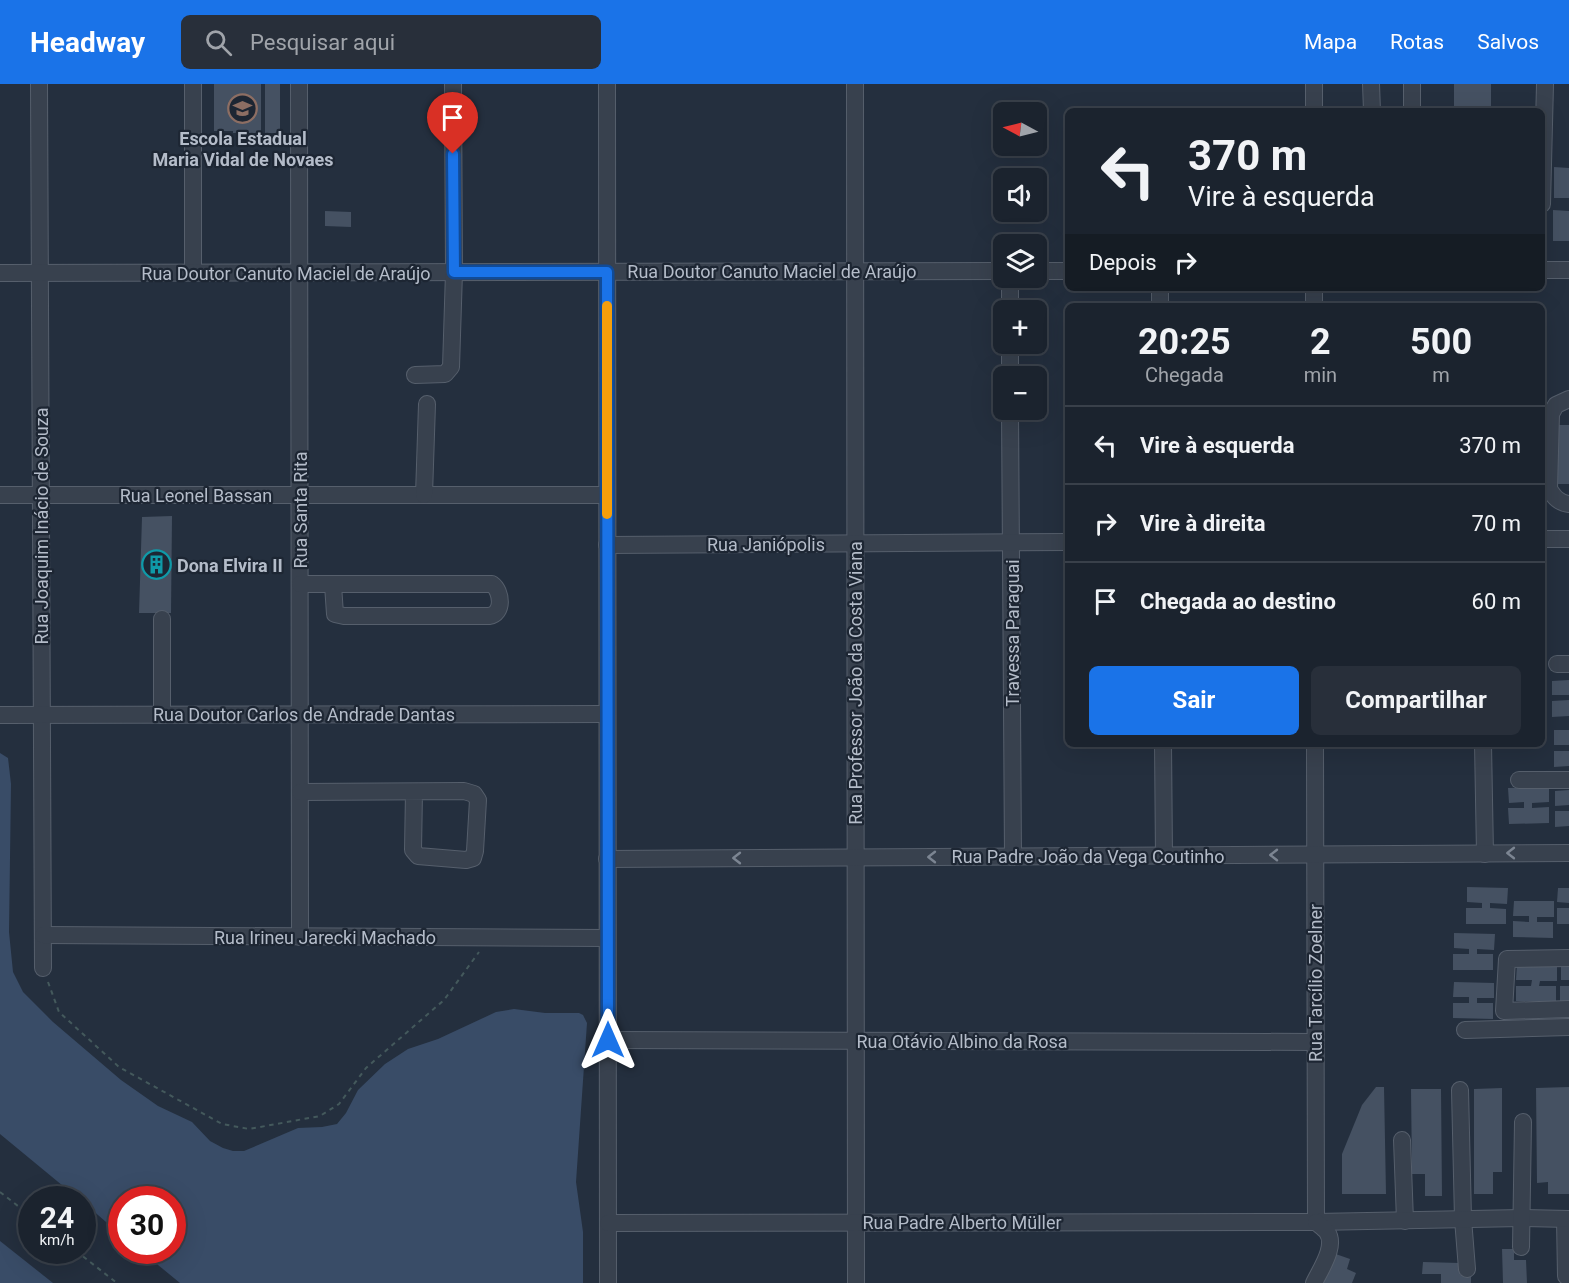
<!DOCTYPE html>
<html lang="pt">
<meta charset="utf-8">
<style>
body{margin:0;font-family:Roboto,sans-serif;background:#282f3a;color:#f1f3f6;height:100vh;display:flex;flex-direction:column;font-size:22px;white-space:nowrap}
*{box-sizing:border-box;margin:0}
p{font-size:20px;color:#a0a4aa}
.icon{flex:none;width:33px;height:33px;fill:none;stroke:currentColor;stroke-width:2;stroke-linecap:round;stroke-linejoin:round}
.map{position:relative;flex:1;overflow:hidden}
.details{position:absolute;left:1065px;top:219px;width:480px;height:444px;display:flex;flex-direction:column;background:#1b232e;border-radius:9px;box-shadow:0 6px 24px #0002,0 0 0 2px #39404a}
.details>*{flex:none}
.top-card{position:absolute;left:1065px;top:24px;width:480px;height:183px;border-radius:9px;box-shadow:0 6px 24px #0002,0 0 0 2px #39404a;background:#1b232e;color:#f1f3f6;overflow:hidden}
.needle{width:39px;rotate:277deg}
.buttons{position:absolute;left:993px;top:18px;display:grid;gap:12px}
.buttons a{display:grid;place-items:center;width:54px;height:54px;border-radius:9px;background:#1b232e;box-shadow:0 6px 24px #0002,0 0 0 2px #39404a;font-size:30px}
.speed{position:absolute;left:18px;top:1102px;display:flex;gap:12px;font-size:30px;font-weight:700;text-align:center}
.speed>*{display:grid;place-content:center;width:78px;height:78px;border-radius:50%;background:#1b232e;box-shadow:0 6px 24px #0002,0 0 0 2px #39404a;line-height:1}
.speed small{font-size:15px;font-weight:400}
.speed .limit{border:9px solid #d22;background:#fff;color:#111}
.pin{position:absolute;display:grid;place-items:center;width:51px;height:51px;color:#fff;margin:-62px -26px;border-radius:50% 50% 50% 0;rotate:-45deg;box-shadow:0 0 6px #0007}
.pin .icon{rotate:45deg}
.me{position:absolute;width:66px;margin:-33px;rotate:0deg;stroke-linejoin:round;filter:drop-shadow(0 0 4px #0008)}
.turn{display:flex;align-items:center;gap:21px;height:126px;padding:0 24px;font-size:27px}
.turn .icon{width:78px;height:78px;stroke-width:2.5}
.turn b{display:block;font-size:42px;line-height:51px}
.then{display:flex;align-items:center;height:57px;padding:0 24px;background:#0003;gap:12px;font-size:22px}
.eta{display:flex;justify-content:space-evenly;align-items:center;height:102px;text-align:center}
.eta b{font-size:36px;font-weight:700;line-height:42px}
.primary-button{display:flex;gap:12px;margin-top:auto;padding:12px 24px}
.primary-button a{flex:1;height:69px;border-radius:9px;background:#1a73e8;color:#fff;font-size:24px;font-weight:700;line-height:69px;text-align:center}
.primary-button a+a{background:#282f3a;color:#f1f3f6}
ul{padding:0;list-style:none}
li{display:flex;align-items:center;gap:18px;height:78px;padding:0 24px;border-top:2px solid #39404a}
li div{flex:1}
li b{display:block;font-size:22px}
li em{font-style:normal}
header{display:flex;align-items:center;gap:36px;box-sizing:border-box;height:84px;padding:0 30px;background:#1a73e8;color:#fff}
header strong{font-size:28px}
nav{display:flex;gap:33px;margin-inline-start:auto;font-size:21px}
.search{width:420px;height:54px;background:#282f3a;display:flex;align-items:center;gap:15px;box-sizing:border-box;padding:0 21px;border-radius:9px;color:#a0a4aa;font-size:22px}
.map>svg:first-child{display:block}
.water{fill:#394c67}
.building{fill:#455162}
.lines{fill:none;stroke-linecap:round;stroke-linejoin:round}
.minor-casing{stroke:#565f6c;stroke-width:18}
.path{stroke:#44595c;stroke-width:2;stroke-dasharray:4.5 4.5;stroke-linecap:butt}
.minor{stroke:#38414e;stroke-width:16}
.oneway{stroke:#7c8592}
.route-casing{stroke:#114b97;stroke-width:15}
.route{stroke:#1a73e8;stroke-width:10}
.slow{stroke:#f59e0b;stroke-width:10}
.labels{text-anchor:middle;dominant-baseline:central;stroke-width:4.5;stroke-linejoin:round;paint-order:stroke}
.poi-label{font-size:18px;font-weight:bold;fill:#b4bcc9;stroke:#1d2633}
.street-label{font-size:18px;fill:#b4bcc9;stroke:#1d2633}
</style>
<header>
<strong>Headway</strong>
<div class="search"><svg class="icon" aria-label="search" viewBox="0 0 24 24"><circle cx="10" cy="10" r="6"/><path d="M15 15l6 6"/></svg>Pesquisar aqui</div>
<nav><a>Mapa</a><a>Rotas</a><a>Salvos</a></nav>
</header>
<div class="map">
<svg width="1569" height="1199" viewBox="0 0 1569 1199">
<rect width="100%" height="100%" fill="#242f3e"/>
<!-- water -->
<g class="water">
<path d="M0,669l8,5 3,26 -2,148 4,40 10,20 30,30 68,58 37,26 34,16 18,19 13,7 10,3h11l54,-23 24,-1 15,-3 9,-11 12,-23 27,-26 23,-15 30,-10 58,-27 18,-3 31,4h34l4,2 4,8 -11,159 7,50v51h-403l-39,-32h31v-51h-50l-1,35 -38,-33 -1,-2h-2l-80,-66z"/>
<path d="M0,1157l53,42h-53z"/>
</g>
<!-- building -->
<g class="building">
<path d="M214,0h47v49h-28v-2h-19z"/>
<rect x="265" y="0" width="15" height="49"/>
<rect x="1454" y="0" width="37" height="27"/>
<path d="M1554,83l15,1v30h-15z"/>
<path d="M1553,126l16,1v30h-16z"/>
<path d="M325,127l26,1v15l-26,-1z"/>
<rect x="1551" y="341" width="18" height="59"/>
<path d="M172,432l-1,97h-32l3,-96z"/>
<path d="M1569,596v15h-17v-14z"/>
<path d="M1569,616v16l-17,1v-16z"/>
<rect x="1554" y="646" width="15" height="15"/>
<path d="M1554,667h15v15l-15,1z"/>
<path d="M1549,703v15l-17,1v5l17,-1v16l-40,1 -1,-16h16v-6l-15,1 -1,-15z"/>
<path d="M1569,706v15l-14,1v-15z"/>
<path d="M1555,727h14v15l-14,1z"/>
<path d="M1467,803l41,1 -1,16 -17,-1v5l16,1v15h-40v-16h16v-5l-15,-1z"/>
<path d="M1558,804h11v15l-12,-1z"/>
<path d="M1514,817h40v16h-17v5h16v16l-40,-1v-16l16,1v-6h-16z"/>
<rect x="1557" y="824" width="12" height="16"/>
<path d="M1454,849l41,1 -1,16 -17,-1v5h16v16h-40v-16h16v-5l-15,-1z"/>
<path d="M1517,881l40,1v15h-17l-1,5h17v16l-40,-1v-15h15l1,-6h-16z"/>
<rect x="1561" y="881" width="8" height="15"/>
<path d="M1454,898l40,1v15h-17v5h16v16l-40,-1v-15h16v-6h-16z"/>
<rect x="1560" y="902" width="9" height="15"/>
<path d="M1376,1003h8l2,107h-44v-40l20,-49z"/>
<path d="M1569,1003v107h-21v-12l-11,1 -1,-95z"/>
<path d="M1502,1004v84h-9v22h-19v-105z"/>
<path d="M1411,1005h30l1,107h-17v-22h-13z"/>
<path d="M1502,1165h12v11h12l1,23h-24z"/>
<path d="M1330,1168l20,7 -3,10 9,4 -4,10h-34z"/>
<path d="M1423,1178l37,1v12l11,-1v9h-30v-9h-19z"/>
</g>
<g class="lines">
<defs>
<g id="minor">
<path d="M39,0l4,884"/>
<path d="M193,0v189"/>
<path d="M299,0l1,853"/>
<path d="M607,0l1,1199"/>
<path d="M855,0l1,1199"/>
<path d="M1314,0v27"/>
<path d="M1371,0l1,27"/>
<path d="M1412,27v-27"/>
<path d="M1542,120l3,-120"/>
<path d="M1542,186h27"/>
<path d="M1036,187h32"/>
<path d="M0,189l1004,-2"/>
<path d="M1010,194v32"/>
<path d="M1160,204v18"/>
<path d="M1314,204v18"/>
<path d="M1010,260v32"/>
<path d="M415,291l30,-1 6,-7 3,-95 -1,-188"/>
<path d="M1569,315l-13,6 -5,9 -2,75c5,8 10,14 20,15"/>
<path d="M1010,326l3,447"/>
<path d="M0,411h607"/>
<path d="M424,411l3,-91"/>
<path d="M1542,455h27"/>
<path d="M607,461l461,-3"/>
<path d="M300,500h192c10,7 12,30 -3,32h-145l-9,-2 -2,-29"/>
<path d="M162,535v96"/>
<path d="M1557,580h12"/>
<path d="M0,631l607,-1"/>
<path d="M1163,660l1,112"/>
<path d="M1315,660l1,478"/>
<path d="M1483,660l2,110"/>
<path d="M1519,696h50"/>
<path d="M300,708l164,-1 10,3 4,6 -3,51 -2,7 -7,2 -48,-4 -5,-6 1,-58"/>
<path d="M607,775l962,-6"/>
<path d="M43,851l564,3"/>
<path d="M1569,874l-62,1 -3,52 65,-2"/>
<path d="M1465,946l104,-3"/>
<path d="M608,956l707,2"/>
<path d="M1460,1006l3,129 4,50"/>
<path d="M1402,1056l3,81"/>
<path d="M1565,1135l1,57"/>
<path d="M608,1139l708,-1 206,-4 47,1"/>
<path d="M1521,1163l2,-125"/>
<path d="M1314,1199c6,-13 23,-37 13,-51 -3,-4 -8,-7 -11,-10"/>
</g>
</defs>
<!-- minor casing -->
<use href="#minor" class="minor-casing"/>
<!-- path -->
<g class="path">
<path d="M48,898l11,30 60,55 103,57 27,5 71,-13 19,-12 27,-36 78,-68 35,-48"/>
<path d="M0,1108l32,25"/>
<path d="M76,1167l41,32"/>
</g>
<!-- minor -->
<use href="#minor" class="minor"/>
</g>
<!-- one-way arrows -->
<defs><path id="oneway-chevron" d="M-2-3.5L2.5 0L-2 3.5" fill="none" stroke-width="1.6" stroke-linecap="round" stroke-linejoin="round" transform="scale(1.5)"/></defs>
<g class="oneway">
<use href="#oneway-chevron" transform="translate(1511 769) rotate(180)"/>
<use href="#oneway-chevron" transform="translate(1274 771) rotate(180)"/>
<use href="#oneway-chevron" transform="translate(932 773) rotate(180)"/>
<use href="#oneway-chevron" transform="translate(737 774) rotate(180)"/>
</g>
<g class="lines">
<defs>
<path id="route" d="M453,70l1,118h153l1,768"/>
</defs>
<!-- route casing -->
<use href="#route" class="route-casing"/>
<!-- route -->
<use href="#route" class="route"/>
<!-- slow -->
<path class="slow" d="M607,222v208"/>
</g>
<!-- icons -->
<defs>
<symbol id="school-ring" viewBox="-11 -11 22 22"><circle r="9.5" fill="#1d2633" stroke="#8d6e63" stroke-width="1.5"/><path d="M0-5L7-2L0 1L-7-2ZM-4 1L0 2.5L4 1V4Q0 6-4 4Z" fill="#8d6e63"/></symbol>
<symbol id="building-ring" viewBox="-11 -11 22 22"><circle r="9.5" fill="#1d2633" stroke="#0f9aa8" stroke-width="1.5"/><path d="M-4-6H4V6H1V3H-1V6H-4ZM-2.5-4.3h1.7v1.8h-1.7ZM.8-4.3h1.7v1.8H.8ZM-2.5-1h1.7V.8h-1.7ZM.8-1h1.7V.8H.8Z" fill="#0f9aa8"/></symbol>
</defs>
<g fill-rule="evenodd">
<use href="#school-ring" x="226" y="8" width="33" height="33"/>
<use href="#building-ring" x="140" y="464" width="33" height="33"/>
</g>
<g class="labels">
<!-- poi labels -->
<g class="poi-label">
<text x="243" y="54">Escola Estadual<tspan x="243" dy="21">Maria Vidal de Novaes</tspan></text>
<text x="177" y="481" text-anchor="start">Dona Elvira II</text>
</g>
<!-- street labels -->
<g class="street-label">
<text x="772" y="187">Rua Doutor Canuto Maciel de Araújo</text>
<text x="286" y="189">Rua Doutor Canuto Maciel de Araújo</text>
<text x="196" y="411">Rua Leonel Bassan</text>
<text transform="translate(300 426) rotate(-90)">Rua Santa Rita</text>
<text transform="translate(41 442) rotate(-90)">Rua Joaquim Inácio de Souza</text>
<text x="766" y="460">Rua Janiópolis</text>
<text transform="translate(1012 549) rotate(-90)">Travessa Paraguai</text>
<text transform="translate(855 599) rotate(-90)">Rua Professor João da Costa Viana</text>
<text x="304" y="630">Rua Doutor Carlos de Andrade Dantas</text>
<text x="1088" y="772">Rua Padre João da Vega Coutinho</text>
<text x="325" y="853">Rua Irineu Jarecki Machado</text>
<text transform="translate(1315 899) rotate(-90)">Rua Tarcílio Zoelner</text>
<text x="962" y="957">Rua Otávio Albino da Rosa</text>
<text x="962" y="1138">Rua Padre Alberto Müller</text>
</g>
</g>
</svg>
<div class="buttons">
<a><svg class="needle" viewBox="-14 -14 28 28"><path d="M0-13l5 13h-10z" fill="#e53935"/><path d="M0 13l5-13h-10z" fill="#a0a4aa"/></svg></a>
<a><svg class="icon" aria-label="sound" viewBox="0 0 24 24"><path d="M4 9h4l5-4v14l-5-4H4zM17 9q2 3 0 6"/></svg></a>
<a><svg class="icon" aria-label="layers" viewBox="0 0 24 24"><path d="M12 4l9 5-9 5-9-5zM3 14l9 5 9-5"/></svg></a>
<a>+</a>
<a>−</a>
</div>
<div class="speed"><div>24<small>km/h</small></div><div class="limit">30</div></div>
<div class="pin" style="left:453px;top:70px;background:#d93025"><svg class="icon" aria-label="arrive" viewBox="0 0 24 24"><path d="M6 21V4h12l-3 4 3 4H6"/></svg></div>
<svg class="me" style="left:608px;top:956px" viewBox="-20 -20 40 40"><path d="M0-17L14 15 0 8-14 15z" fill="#1a73e8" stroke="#fff" stroke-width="4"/></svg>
<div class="top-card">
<div class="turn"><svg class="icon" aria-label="left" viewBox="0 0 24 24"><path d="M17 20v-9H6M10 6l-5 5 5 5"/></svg><div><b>370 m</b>Vire à esquerda</div></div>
<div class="then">Depois<svg class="icon" aria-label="right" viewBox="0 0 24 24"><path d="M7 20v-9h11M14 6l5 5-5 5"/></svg></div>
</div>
<section class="details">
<div class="eta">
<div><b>20:25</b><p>Chegada</p></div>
<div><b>2</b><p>min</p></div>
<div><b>500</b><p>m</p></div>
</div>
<ul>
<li><svg class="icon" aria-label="left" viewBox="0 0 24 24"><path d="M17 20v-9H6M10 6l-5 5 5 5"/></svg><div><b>Vire à esquerda</b></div><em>370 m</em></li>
<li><svg class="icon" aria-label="right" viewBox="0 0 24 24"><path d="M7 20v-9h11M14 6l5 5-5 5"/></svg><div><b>Vire à direita</b></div><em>70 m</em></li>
<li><svg class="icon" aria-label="arrive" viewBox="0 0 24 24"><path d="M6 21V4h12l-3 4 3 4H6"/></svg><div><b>Chegada ao destino</b></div><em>60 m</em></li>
</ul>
<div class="primary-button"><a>Sair</a><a>Compartilhar</a></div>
</section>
</div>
